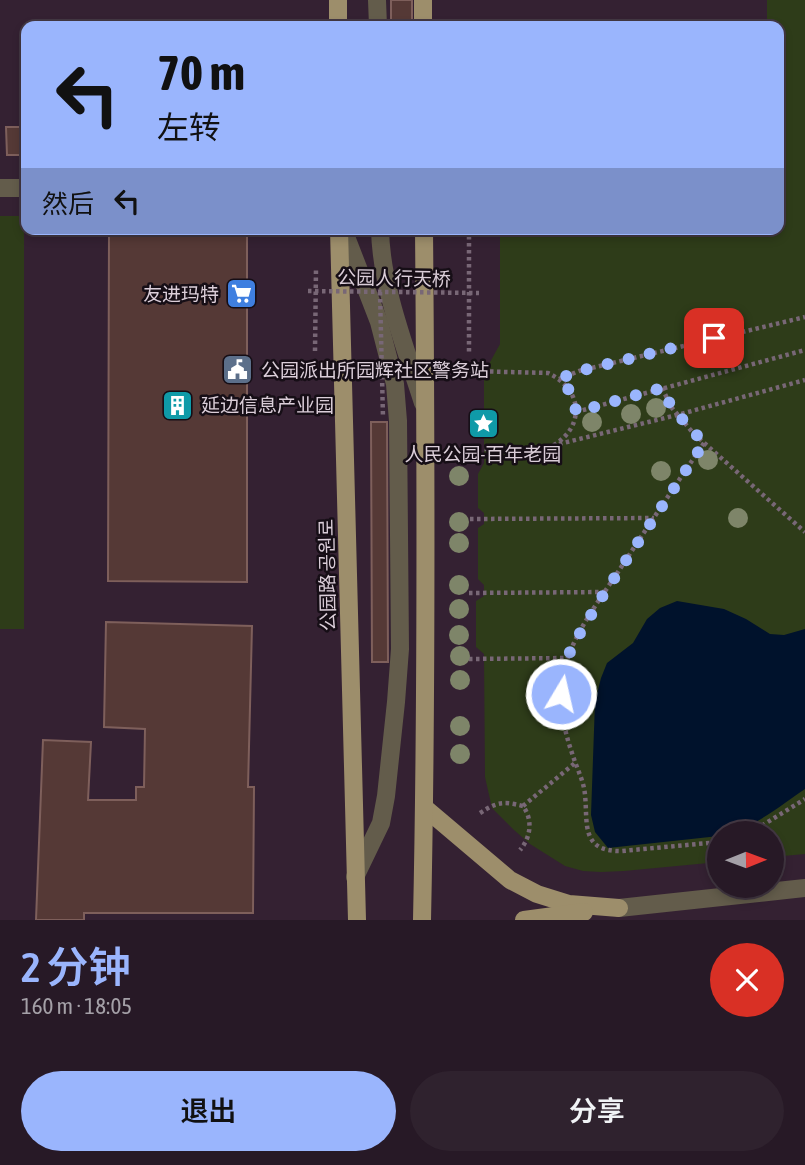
<!DOCTYPE html>
<html lang="zh">
<meta charset="utf-8">
<style>
body{margin:0;font-family:"Asap Condensed","Noto Sans SC","Noto Sans KR",sans-serif;background:#2f222e;color:#f1f3f6;height:100vh;display:flex;flex-direction:column;font-size:26px;white-space:nowrap}
*{box-sizing:border-box;margin:0}
p{font-size:23px;color:#a4a0a7}
.icon{flex:none;width:38px;height:38px;fill:none;stroke:currentColor;stroke-width:2;stroke-linecap:round;stroke-linejoin:round}
.map{position:relative;height:920px;overflow:hidden}
.panel{display:flex;flex-direction:column;background:#271926;flex:1}
.panel>*{flex:none}
.banner{position:absolute;left:21px;top:21px;width:763px;height:214px;border-radius:14px;box-shadow:0 4px 10px #0003,0 0 0 2px #433843;background:#9ab5fd;color:#111;overflow:hidden}
.needle{width:46px;rotate:89deg}
.controls{position:absolute;left:707px;top:821px;display:grid;gap:14px}
.controls a{display:grid;place-items:center;width:77px;height:77px;border-radius:50%;background:#271926;box-shadow:0 4px 10px #0003,0 0 0 2px #433843;font-size:35px}
.pin{position:absolute;display:grid;place-items:center;width:60px;height:60px;color:#fff;margin:-30px;border-radius:14px;box-shadow:0 4px 10px #0006}
.me{position:absolute;width:77px;margin:-38px;rotate:9deg;stroke-linejoin:round;filter:drop-shadow(0 0 5px #0008)}
.turn{display:flex;align-items:center;gap:24px;height:147px;padding:0 21px;font-size:32px}
.turn .icon{width:91px;height:91px;stroke-width:2.5}
.turn b{display:block;font-size:49px;line-height:60px}
.then{display:flex;align-items:center;height:66px;padding:0 21px;background:#0003;gap:14px;font-size:26px}
.round{display:grid;place-items:center;flex:none;width:74px;height:74px;border-radius:37px;background:#2f222e}
.overview{display:flex;align-items:center;justify-content:space-between;height:119px;padding:0 21px}
h1{font-size:42px;font-weight:600;line-height:52px;color:#9ab5fd}
.cta{display:flex;gap:14px;margin-top:auto;padding:14px 21px}
.cta a{flex:1;height:80px;border-radius:42px;background:#9ab5fd;color:#111;font-size:28px;font-weight:600;line-height:80px;text-align:center}
.cta a+a{background:#2f222e;color:#f1f3f6}
.map>svg:first-child{display:block}
.green{fill:#2e3c19}
.water{fill:#00122c}
.building{fill:#553936;stroke:#7e5f5b;stroke-width:2}
.lines{fill:none;stroke-linecap:round;stroke-linejoin:round}
.path{stroke:#786776;stroke-width:4.5;stroke-dasharray:3.5 3.5;stroke-linecap:butt}
.minor{stroke:#635c4b;stroke-width:18}
.major{stroke:#9d8e6b;stroke-width:18}
.path-bridge{stroke:#786776;stroke-width:4.5;stroke-dasharray:3.5 3.5;stroke-linecap:butt}
.tree{fill:#7e8569}
.route{stroke:#9ab5fd;stroke-width:12;stroke-dasharray:0 21.6}
.labels{text-anchor:middle;dominant-baseline:central;stroke-width:5;stroke-linejoin:round;paint-order:stroke}
.street-label{font-size:19px;fill:#dbced9;stroke:#160e16}
.poi-label{font-size:19px;fill:#dbced9;stroke:#160e16;text-anchor:start}
</style>
<div class="map">
<svg width="805" height="920" viewBox="0 0 805 920">
<rect width="100%" height="100%" fill="#342132"/>
<!-- green -->
<g class="green">
<path d="M767,0h38v854l-33,3v-24h-53v29l-95,9 -23,1 -18,-1 -18,-5 -35,-22 -16,-14 -22,-22 -7,-31 -1,-123 -8,-7v-46l8,-5v-11l-6,-6v-51l6,-4v-11l-6,-5v-34l6,-11v-90l16,-29v-115h279v-203h-12z"/>
<rect x="0" y="216" width="24" height="413"/>
</g>
<!-- water -->
<path class="water" d="M677,601l47,8 22,10 24,15 14,1 21,-6v160c-24,16 -56,44 -86,44v3l-111,12 -13,-16 -4,-17 4,-113 6,-24 6,-15 26,-20 14,-24 13,-11z"/>
<!-- building -->
<g class="building">
<rect x="391" y="0" width="21" height="26"/>
<path d="M6,127h20v28h-19z"/>
<path d="M109,229h138v353l-139,-1z"/>
<path d="M371,422h16l1,240h-16z"/>
<path d="M106,622l146,4 -4,161h6l-1,126h-169v7h-48l7,-180 48,2 -3,58h48v-13h8l1,-58 -41,-2z"/>
</g>
<g class="lines">
<!-- path -->
<g class="path">
<path d="M469,229v125"/>
<path d="M315,351l1,-83"/>
<path d="M469,371l79,2c38,18 37,59 -2,76h-77"/>
<path d="M559,379l20,-8 226,-54"/>
<path d="M662,388l10,20 22,26 111,98"/>
<path d="M576,412l229,-62"/>
<path d="M704,443c-29,43 -58,86 -86,129 -18,27 -41,58 -51,88 -5,11 -6,24 -6,36 0,22 6,43 13,63 4,12 10,23 11,36 3,28 -5,57 37,56l97,-9"/>
<path d="M559,444l118,-29 128,-35"/>
<path d="M470,519l184,-1"/>
<path d="M469,593l136,-1"/>
<path d="M469,659l98,-1"/>
<path d="M523,806l52,-43"/>
<path d="M480,813c17,-11 23,-12 43,-7 10,14 8,31 -3,44"/>
<path d="M750,833l55,-34"/>
</g>
<!-- minor -->
<g class="minor">
<path d="M377,0l1,26"/>
<path d="M0,188h26"/>
<path d="M343,229l36,93 16,62 3,37 2,228 -4,53 -10,94 -5,27 -26,54"/>
<path d="M380,229c1,58 26,120 43,174"/>
<path d="M619,908l186,-20"/>
</g>
<!-- major -->
<g class="major">
<path d="M338,0v26"/>
<path d="M423,0v26"/>
<path d="M339,229l18,691"/>
<path d="M425,808l85,72 27,14 32,10 50,4"/>
<path d="M422,920c5,-230 4,-461 2,-691"/>
<path d="M524,920l60,-8"/>
</g>
<!-- path-bridge -->
<g class="path-bridge">
<path d="M308,291l171,2"/>
<path d="M380,292l3,126"/>
</g>
</g>
<!-- trees -->
<g class="tree">
<circle cx="656" cy="408" r="10"/>
<circle cx="631" cy="414" r="10"/>
<circle cx="592" cy="422" r="10"/>
<circle cx="708" cy="460" r="10"/>
<circle cx="661" cy="471" r="10"/>
<circle cx="459" cy="476" r="10"/>
<circle cx="738" cy="518" r="10"/>
<circle cx="459" cy="522" r="10"/>
<circle cx="459" cy="543" r="10"/>
<circle cx="459" cy="585" r="10"/>
<circle cx="459" cy="609" r="10"/>
<circle cx="459" cy="635" r="10"/>
<circle cx="460" cy="656" r="10"/>
<circle cx="460" cy="680" r="10"/>
<circle cx="460" cy="726" r="10"/>
<circle cx="460" cy="754" r="10"/>
</g>
<g class="lines">
<!-- route -->
<path class="route" d="M561,694l1,-20 5,-16 10,-20 28,-46 99,-149 -32,-35 -10,-20 -86,24c-2,-15 -6,-23 -17,-33l20,-8 135,-33"/>
</g>
<!-- icons -->
<defs>
<symbol id="supermarket-square" viewBox="-11 -11 22 22"><rect x="-9" y="-9" width="18" height="18" rx="4" fill="#3f7fe0" stroke="#160e16"/><path d="M-6-5.5h2.5l.6 2H6L4.5 2H-2.5L-4.4-4H-6ZM-1.5 3.2a1.3 1.3 0 1 0 .1 0ZM3 3.2a1.3 1.3 0 1 0 .1 0Z" fill="#fff"/></symbol>
<symbol id="civic-square" viewBox="-11 -11 22 22"><rect x="-9" y="-9" width="18" height="18" rx="4" fill="#5c6f8a" stroke="#160e16"/><path d="M-.6-6.5H3V-4.5H.6V-3L4-1V1h2V6H-6V1h2V-1L-.6-3ZM-1.2 2.5V6h2.4V2.5Z" fill="#fff"/></symbol>
<symbol id="building-square" viewBox="-11 -11 22 22"><rect x="-9" y="-9" width="18" height="18" rx="4" fill="#0f9aa8" stroke="#160e16"/><path d="M-4-6H4V6H1V3H-1V6H-4ZM-2.5-4.3h1.7v1.8h-1.7ZM.8-4.3h1.7v1.8H.8ZM-2.5-1h1.7V.8h-1.7ZM.8-1h1.7V.8H.8Z" fill="#fff"/></symbol>
<symbol id="sight-square" viewBox="-11 -11 22 22"><rect x="-9" y="-9" width="18" height="18" rx="4" fill="#0f9aa8" stroke="#160e16"/><path d="M0-6L1.8-2.2L6-1.7L2.9 1.2L3.7 5.4L0 3.3L-3.7 5.4L-2.9 1.2L-6-1.7L-1.8-2.2Z" fill="#fff"/></symbol>
</defs>
<g fill-rule="evenodd">
<use href="#supermarket-square" x="224" y="276" width="35" height="35"/>
<use href="#civic-square" x="220" y="352" width="35" height="35"/>
<use href="#building-square" x="160" y="388" width="35" height="35"/>
<use href="#sight-square" x="466" y="406" width="35" height="35"/>
</g>
<g class="labels">
<!-- street labels -->
<g class="street-label">
<text transform="translate(394 278) rotate(1)">公园人行天桥</text>
<text transform="translate(327 575) rotate(-91)">公园路 공원로</text>
</g>
<!-- poi labels -->
<g class="poi-label">
<text x="219" y="294" text-anchor="end">友进玛特</text>
<text x="261" y="370">公园派出所园辉社区警务站</text>
<text x="201" y="405">延边信息产业园</text>
<text x="483" y="454" text-anchor="middle">人民公园-百年老园</text>
</g>
</g>
</svg>
<div class="controls">
<a><svg class="needle" viewBox="-14 -14 28 28"><path d="M0-13l5 13h-10z" fill="#e53935"/><path d="M0 13l5-13h-10z" fill="#a4a0a7"/></svg></a>
</div>
<div class="pin" style="left:714px;top:338px;background:#d93025"><svg class="icon" aria-label="arrive" viewBox="0 0 24 24"><path d="M6 21V4h12l-3 4 3 4H6"/></svg></div>
<svg class="me" style="left:561px;top:694px" viewBox="-20 -20 40 40"><circle r="17" fill="#9ab5fd" stroke="#fff" stroke-width="3"/><path d="M0-11L8 9 0 5-8 9z" fill="#fff"/></svg>
<div class="banner">
<div class="turn"><svg class="icon" aria-label="left" viewBox="0 0 24 24"><path d="M17 20v-9H6M10 6l-5 5 5 5"/></svg><div><b>70 m</b>左转</div></div>
<div class="then">然后<svg class="icon" aria-label="left" viewBox="0 0 24 24"><path d="M17 20v-9H6M10 6l-5 5 5 5"/></svg></div>
</div>
</div>
<section class="panel">
<div class="overview"><div><h1>2 分钟</h1><p>160 m · 18:05</p></div><a class="round" style="background:#d93025;color:#fff"><svg class="icon" aria-label="close" viewBox="0 0 24 24"><path d="M6 6l12 12M18 6L6 18"/></svg></a></div>
<div class="cta"><a>退出</a><a>分享</a></div>
</section>
